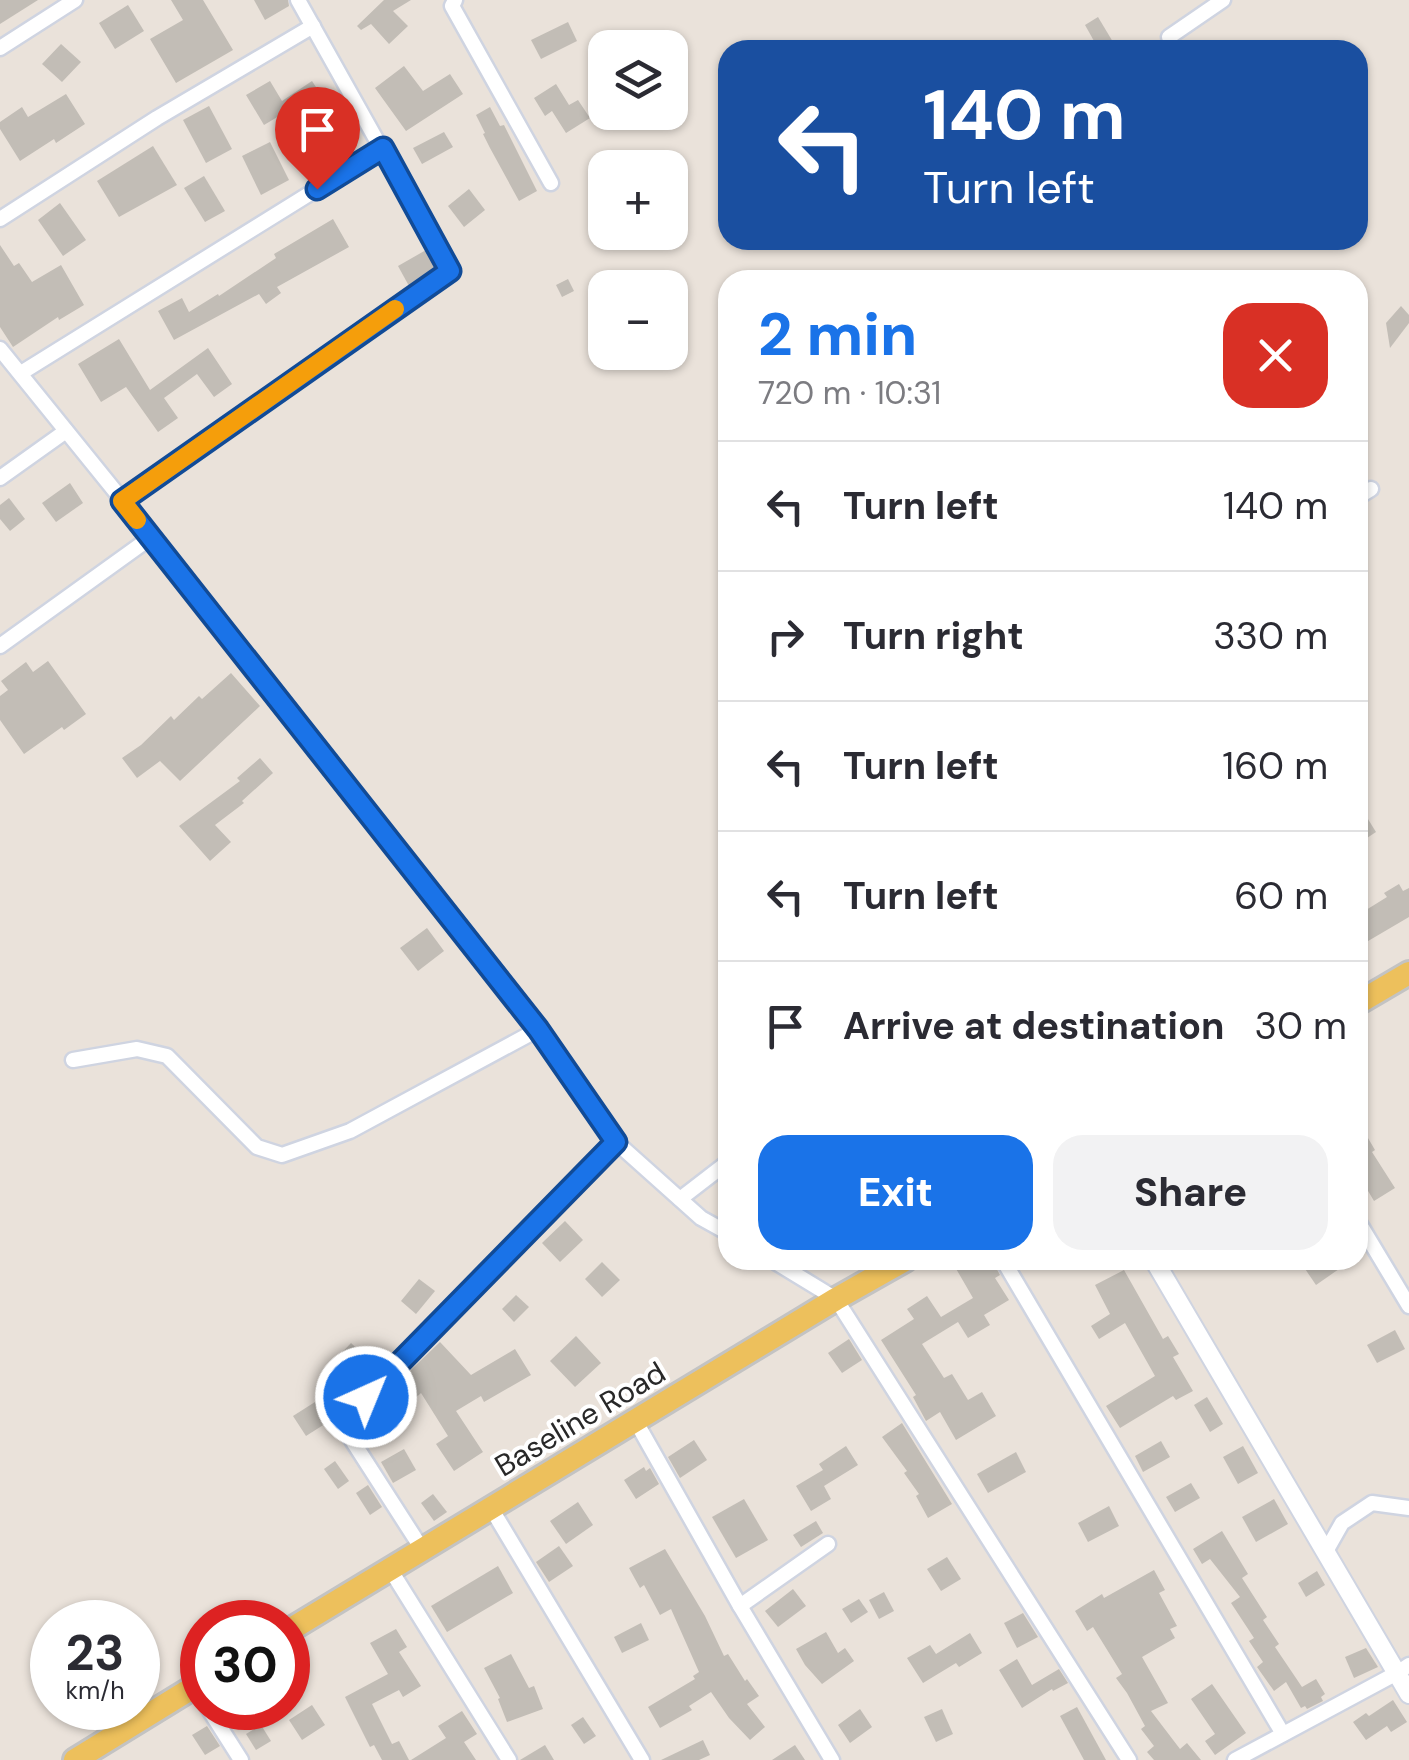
<!DOCTYPE html>
<meta charset="utf-8">
<style>
body{margin:0;font-family:"DM Sans",sans-serif;background:#f2f2f3;color:#2b2b33;height:100vh;display:flex;flex-direction:column;font-size:38px;white-space:nowrap}
*{box-sizing:border-box;margin:0}
p{font-size:32px;color:#7c7c81}
.icon{flex:none;width:55px;height:55px;fill:none;stroke:currentColor;stroke-width:2;stroke-linecap:round;stroke-linejoin:round}
.map{position:relative;flex:1;overflow:hidden}
.sheet{position:absolute;left:718px;top:270px;width:650px;height:1000px;display:flex;flex-direction:column;background:#fff;border-radius:30px;box-shadow:0 2px 8px #0004}
.sheet>*{flex:none}
.banner{position:absolute;left:718px;top:40px;width:650px;height:210px;border-radius:30px;box-shadow:0 2px 8px #0004;background:#1a4fa0;color:#fff;overflow:hidden}
.tools{position:absolute;left:588px;top:30px;display:grid;gap:20px}
.tools a{display:grid;place-items:center;width:100px;height:100px;border-radius:20px;background:#fff;box-shadow:0 2px 8px #0004;font-size:50px}
.speed{position:absolute;left:30px;top:1600px;display:flex;gap:20px;font-size:50px;font-weight:700;text-align:center}
.speed>*{display:grid;place-content:center;width:130px;height:130px;border-radius:50%;background:#fff;box-shadow:0 2px 8px #0004;line-height:1}
.speed small{font-size:25px;font-weight:400}
.speed .limit{border:15px solid #d22;background:#fff;color:#111}
.pin{position:absolute;display:grid;place-items:center;width:85px;height:85px;color:#fff;margin:-102px -42px;border-radius:50% 50% 50% 0;rotate:-45deg;box-shadow:0 0 10px #0007}
.pin .icon{rotate:45deg}
.me{position:absolute;width:110px;margin:-55px;rotate:44deg;stroke-linejoin:round;filter:drop-shadow(0 0 8px #0008)}
.turn{display:flex;align-items:center;gap:35px;height:210px;padding:0 40px;font-size:45px}
.turn .icon{width:130px;height:130px;stroke-width:2.5}
.turn b{display:block;font-size:70px;line-height:85px}
.round{display:grid;place-items:center;flex:none;width:105px;height:105px;border-radius:30px;background:#f2f2f3}
.overview{display:flex;align-items:center;justify-content:space-between;height:170px;padding:0 40px}
h1{font-size:60px;font-weight:800;line-height:75px;color:#1a73e8}
.button{display:flex;gap:20px;margin-top:auto;padding:20px 40px}
.button a{flex:1;height:115px;border-radius:30px;background:#1a73e8;color:#fff;font-size:40px;font-weight:800;line-height:115px;text-align:center}
.button a+a{background:#f2f2f3;color:#2b2b33}
ul{padding:0;list-style:none}
li{display:flex;align-items:center;gap:30px;height:130px;padding:0 40px;border-top:2px solid #e1e1e2}
li div{flex:1}
li b{display:block;font-size:38px}
li em{font-style:normal}
.map>svg:first-child{display:block}
.building{fill:#c2bdb6}
.lines{fill:none;stroke-linecap:round;stroke-linejoin:round}
.minor-casing{stroke:#cfd4e1;stroke-width:19}
.tertiary-casing{stroke:#cfd4e1;stroke-width:22}
.primary-casing{stroke:#c3c3c3;stroke-width:28}
.minor{stroke:#fff;stroke-width:14}
.tertiary{stroke:#fff;stroke-width:18}
.primary{stroke:#edc05c;stroke-width:22}
.route-casing{stroke:#114b97;stroke-width:25}
.route{stroke:#1a73e8;stroke-width:18}
.slow{stroke:#f59e0b;stroke-width:18}
.labels{text-anchor:middle;dominant-baseline:central;stroke-width:8;stroke-linejoin:round;paint-order:stroke}
.street-label{font-size:30px;fill:#282828;stroke:#fff}
</style>
<div class="map">
<svg width="1409" height="1760" viewBox="0 0 1409 1760">
<rect width="100%" height="100%" fill="#eae2da"/>
<!-- building -->
<g class="building">
<path d="M0,0h38l-38,24z"/>
<path d="M171,0h32l30,50 -57,33 -26,-44 33,-19z"/>
<path d="M254,0h34l1,6 -24,14z"/>
<path d="M384,0h27l-18,11 15,15 -19,18 -18,-20 -10,6 -4,-4z"/>
<path d="M128,5l16,26 -29,18 -16,-26z"/>
<path d="M1098,17l15,25 -14,8 -14,-25z"/>
<path d="M568,22l9,19 -36,18 -10,-19z"/>
<path d="M61,44l20,18 -19,20 -20,-18z"/>
<path d="M404,66l19,25 27,-17 13,20 -57,37 -31,-43z"/>
<path d="M270,81l12,20 30,-20 17,26 -20,13 -10,-16 -35,21 -18,-30z"/>
<path d="M556,84l13,21 9,-5 12,18 -24,15 -14,-22 -7,5 -11,-18z"/>
<path d="M66,94l19,30 -29,19 -2,-4 -34,22 -20,-32v-7l22,-15 6,10z"/>
<path d="M209,106l23,43 -26,14 -23,-43z"/>
<path d="M490,107l10,19 4,-1 33,66 -18,10 -29,-53 -7,-14 2,-1 -9,-18z"/>
<path d="M444,132l9,15 -31,17 -9,-16z"/>
<path d="M270,142l19,38 -28,15 -19,-39z"/>
<path d="M153,146l24,39 -58,32 -22,-36z"/>
<path d="M204,176l21,35 -20,11 -21,-34z"/>
<path d="M469,189l16,21 -21,17 -16,-21z"/>
<path d="M60,203l26,37 -23,16 -25,-36z"/>
<path d="M333,219l16,28 -72,40 4,6 -15,11 -7,-10 -85,46 -16,-29 24,-13 7,14 29,-18 1,2 57,-38 -2,-4z"/>
<path d="M0,245l14,21 5,-3 13,19 29,-17 23,40 -25,15 -1,-3 -45,30 -13,-20z"/>
<path d="M426,250l10,18 -27,18 -11,-20z"/>
<path d="M568,279l6,12 -12,6 -6,-12z"/>
<path d="M1401,306l8,9v8l-19,25 -4,-25z"/>
<path d="M119,339l31,51 58,-42 24,36 -18,13 -17,-23 -33,24 14,20 -20,14 -32,-45 -25,15 -23,-38z"/>
<path d="M70,483l13,20 -27,19 -14,-19z"/>
<path d="M9,498l16,21 -15,12 -10,-12v-14z"/>
<path d="M48,661l38,53 -22,16 -2,-3 -38,27 -24,-34v-24l8,-6 -7,-9 25,-19 7,10z"/>
<path d="M231,673l29,33 -80,75 -20,-20 -23,17 -15,-20 19,-13 30,-29 3,4 25,-24 3,3z"/>
<path d="M260,758l13,15 -31,28 2,2 -29,22 16,17 -21,19 -31,-35 61,-45 -3,-3z"/>
<path d="M1358,803l18,29 -18,12z"/>
<path d="M1399,884l4,7 6,-3v29l-46,27 -5,-10v-19l29,-18 -3,-4z"/>
<path d="M427,928l17,23 -26,20 -18,-23z"/>
<path d="M1358,1121l17,29 -3,2 23,36 -21,13 -16,-27z"/>
<path d="M565,1221l18,19 -23,22 -18,-19z"/>
<path d="M951,1260h41l8,15 -5,3 14,22 -25,15 6,10 -22,13 -10,-16 -36,22 22,34 8,-4 16,26 14,-8 14,24 -40,24 -16,-28 -14,9 -13,-24 3,-2 -35,-55 33,-21 -7,-10 20,-13 14,21 32,-19z"/>
<path d="M1299,1260h53l-36,25z"/>
<path d="M602,1262l18,18 -18,17 -17,-18z"/>
<path d="M1124,1270l39,69 5,-3 11,18 -6,3 20,34 -17,9 -3,-4 -53,32 -14,-22 49,-30 -30,-53 -26,16 -8,-13 19,-12 -15,-29z"/>
<path d="M419,1279l16,12 -19,23 -15,-13z"/>
<path d="M516,1295l13,12 -15,15 -12,-13z"/>
<path d="M1395,1330l10,19 -28,14 -10,-18z"/>
<path d="M576,1336l25,27 -26,24 -25,-26z"/>
<path d="M849,1339l13,21 -20,13 -14,-20z"/>
<path d="M440,1342l31,33 44,-26 16,26 -47,27 -3,-6 -25,15 27,41 -29,19 -18,-27 12,-8 -27,-43 -12,11 -16,-17z"/>
<path d="M351,1343l17,16 -17,19 -17,-17z"/>
<path d="M1207,1397l16,27 -13,8 -16,-27z"/>
<path d="M315,1402l13,20 -22,14 -13,-20z"/>
<path d="M902,1423l50,81 -24,14 -12,-22 3,-2 -15,-21 3,-2 -25,-34z"/>
<path d="M694,1440l13,20 -27,18 -12,-21z"/>
<path d="M1161,1441l9,16 -27,15 -8,-16z"/>
<path d="M846,1446l12,19 -34,21 7,13 -20,12 -15,-25 27,-16 -4,-6z"/>
<path d="M1243,1446l15,27 -20,11 -15,-27z"/>
<path d="M404,1449l12,21 -23,13 -12,-21z"/>
<path d="M1016,1452l10,20 -38,21 -11,-19z"/>
<path d="M335,1461l14,20 -11,8 -14,-20z"/>
<path d="M644,1467l2,4 4,-3 9,16 -23,15 -12,-19z"/>
<path d="M1191,1483l9,15 -25,14 -9,-15z"/>
<path d="M368,1485l14,22 -12,8 -14,-22z"/>
<path d="M433,1494l14,18 -13,9 -13,-18z"/>
<path d="M744,1499l24,41 -32,18 -24,-41z"/>
<path d="M1274,1499l14,25 -32,18 -14,-25z"/>
<path d="M578,1502l15,23 -27,19 -16,-23z"/>
<path d="M1109,1506l10,20 -31,16 -10,-19z"/>
<path d="M816,1521l7,12 -22,14 -8,-12z"/>
<path d="M1222,1531l26,43 -6,4 25,39 -4,3 16,24 -4,3 27,40 14,-8 9,15 -4,3 2,4 -16,8 -2,-3 -4,2 -15,-26 -12,9 -17,-24 6,-5 -14,-21 5,-3 -23,-35 9,-6 -30,-38 -8,5 -9,-15z"/>
<path d="M559,1546l14,20 -24,16 -13,-20z"/>
<path d="M665,1549l40,67 19,40 4,-2 17,27 2,-2 12,17 -12,8 18,23 -15,13 -21,-22 -18,-26 -22,14 3,4 -32,18 -12,-21 47,-28 -2,-3 6,-4 -28,-63 -11,6 -16,-30 -4,3 -11,-20z"/>
<path d="M947,1557l14,22 -20,12 -14,-22z"/>
<path d="M498,1566l15,27 -66,39 -16,-26z"/>
<path d="M1154,1570l11,20 -6,3 18,33 -7,3 5,9 -33,19 26,46 -17,8 29,38 7,-6 14,17h-47l-7,-8 7,-6 -13,-17 4,-3 -18,-33 -11,-15 6,-4 -29,-47 -6,4 -12,-20 27,-17 2,4z"/>
<path d="M1317,1571l8,14 -19,12 -8,-14z"/>
<path d="M793,1589l13,17 -28,21 -13,-16z"/>
<path d="M884,1592l10,19 -15,8 -10,-19z"/>
<path d="M859,1599l9,13 -17,11 -9,-14z"/>
<path d="M1023,1613l15,24 -21,11 -13,-25z"/>
<path d="M641,1623l8,17 -27,13 -8,-16z"/>
<path d="M396,1629l11,18 -8,5 22,34 -18,11 -4,-7 -27,14 20,40 7,-3 10,19h-27l-8,-15 -4,2 -25,-50 43,-23 -18,-31z"/>
<path d="M826,1632l12,21 7,-5 9,13 -32,23 -17,-19 -9,-16z"/>
<path d="M970,1633l12,20 -23,14 -3,-4 -33,20 -16,-25 23,-13 6,9z"/>
<path d="M1366,1648l12,19 -24,11 -9,-21z"/>
<path d="M511,1654l18,34 5,-2 9,23 -36,13 -9,-23 2,-1 -16,-30z"/>
<path d="M1017,1659l15,26 27,-16 9,14 -15,8 -1,-2 -30,19 -23,-38z"/>
<path d="M1212,1684l34,49 -31,22 -10,-14 10,-7 -24,-35z"/>
<path d="M1393,1700l14,22 -16,10 -4,-6 -21,14 -13,-18 13,-9 3,3z"/>
<path d="M312,1705l13,20 -23,15 -13,-20z"/>
<path d="M1077,1707l29,53h-22l-24,-44z"/>
<path d="M860,1709l12,18 -22,16 -12,-18z"/>
<path d="M942,1709l11,25 -17,8 -12,-25z"/>
<path d="M462,1711l15,23 -13,8 12,18h-65l35,-22 -8,-12z"/>
<path d="M583,1717l13,19 -12,8 -13,-19z"/>
<path d="M261,1725l10,16 -15,9 -10,-16z"/>
<path d="M207,1726l13,20 -15,9 -13,-20z"/>
<path d="M703,1740l7,15 -11,5h-38z"/>
<path d="M545,1745l9,15h-34z"/>
<path d="M795,1745l10,15h-33z"/>
</g>
<g class="lines">
<defs>
<g id="minor">
<path d="M455,0l-3,6 99,177"/>
<path d="M1169,37l54,-37"/>
<path d="M0,48l75,-48"/>
<path d="M0,219l157,-101 156,-92"/>
<path d="M0,349l123,152 416,528 77,113 85,76 27,15"/>
<path d="M21,373l362,-225"/>
<path d="M0,478l66,-47"/>
<path d="M1358,497l13,-8"/>
<path d="M123,501l327,-230 -152,-271"/>
<path d="M0,646l150,-108"/>
<path d="M73,1060l64,-11 30,7 90,91 25,8 68,-24 189,-102"/>
<path d="M680,1199l48,-37"/>
<path d="M1358,1221l51,85"/>
<path d="M772,1260l64,39 293,461"/>
<path d="M1003,1260l280,474"/>
<path d="M635,1420l105,186 92,154"/>
<path d="M491,1508l151,252"/>
<path d="M422,1549l-81,-126 275,-281"/>
<path d="M1325,1553l17,-30 30,-20 37,5"/>
<path d="M390,1569l119,191"/>
<path d="M740,1606l88,-62"/>
<path d="M208,1708l33,52"/>
<path d="M1235,1760l162,-87 12,-8"/>
</g>
<path id="tertiary" d="M1154,1260l255,434"/>
<g id="primary">
<path d="M1358,1003l51,-30"/>
<path d="M288,1631l548,-332 69,-39"/>
<path d="M75,1760l127,-78"/>
</g>
</defs>
<!-- minor casing -->
<use href="#minor" class="minor-casing"/>
<!-- tertiary casing -->
<use href="#tertiary" class="tertiary-casing"/>
<!-- primary casing -->
<use href="#primary" class="primary-casing"/>
<!-- minor -->
<use href="#minor" class="minor"/>
<!-- tertiary -->
<use href="#tertiary" class="tertiary"/>
<!-- primary -->
<use href="#primary" class="primary"/>
</g>
<g class="lines">
<defs>
<path id="route" d="M317,189l66,-41 67,123 -328,230 416,528 78,113 -250,255"/>
</defs>
<!-- route casing -->
<use href="#route" class="route-casing"/>
<!-- route -->
<use href="#route" class="route"/>
<!-- slow -->
<path class="slow" d="M137,520l-15,-19 273,-192"/>
</g>
<g class="labels">
<!-- street labels -->
<g class="street-label">
<text transform="translate(580 1419) rotate(-31)">Baseline Road</text>
</g>
</g>
</svg>
<div class="tools">
<a><svg class="icon" aria-label="layers" viewBox="0 0 24 24"><path d="M12 4l9 5-9 5-9-5zM3 14l9 5 9-5"/></svg></a>
<a>+</a>
<a>−</a>
</div>
<div class="speed"><div>23<small>km/h</small></div><div class="limit">30</div></div>
<div class="pin" style="left:317px;top:189px;background:#d93025"><svg class="icon" aria-label="arrive" viewBox="0 0 24 24"><path d="M6 21V4h12l-3 4 3 4H6"/></svg></div>
<svg class="me" style="left:366px;top:1397px" viewBox="-20 -20 40 40"><circle r="17" fill="#1a73e8" stroke="#fff" stroke-width="3"/><path d="M0-11L8 9 0 5-8 9z" fill="#fff"/></svg>
<div class="banner">
<div class="turn"><svg class="icon" aria-label="left" viewBox="0 0 24 24"><path d="M17 20v-9H6M10 6l-5 5 5 5"/></svg><div><b>140 m</b>Turn left</div></div>
</div>
<section class="sheet">
<div class="overview"><div><h1>2 min</h1><p>720 m · 10:31</p></div><a class="round" style="background:#d93025;color:#fff"><svg class="icon" aria-label="close" viewBox="0 0 24 24"><path d="M6 6l12 12M18 6L6 18"/></svg></a></div>
<ul>
<li><svg class="icon" aria-label="left" viewBox="0 0 24 24"><path d="M17 20v-9H6M10 6l-5 5 5 5"/></svg><div><b>Turn left</b></div><em>140 m</em></li>
<li><svg class="icon" aria-label="right" viewBox="0 0 24 24"><path d="M7 20v-9h11M14 6l5 5-5 5"/></svg><div><b>Turn right</b></div><em>330 m</em></li>
<li><svg class="icon" aria-label="left" viewBox="0 0 24 24"><path d="M17 20v-9H6M10 6l-5 5 5 5"/></svg><div><b>Turn left</b></div><em>160 m</em></li>
<li><svg class="icon" aria-label="left" viewBox="0 0 24 24"><path d="M17 20v-9H6M10 6l-5 5 5 5"/></svg><div><b>Turn left</b></div><em>60 m</em></li>
<li><svg class="icon" aria-label="arrive" viewBox="0 0 24 24"><path d="M6 21V4h12l-3 4 3 4H6"/></svg><div><b>Arrive at destination</b></div><em>30 m</em></li>
</ul>
<div class="button"><a>Exit</a><a>Share</a></div>
</section>
</div>
